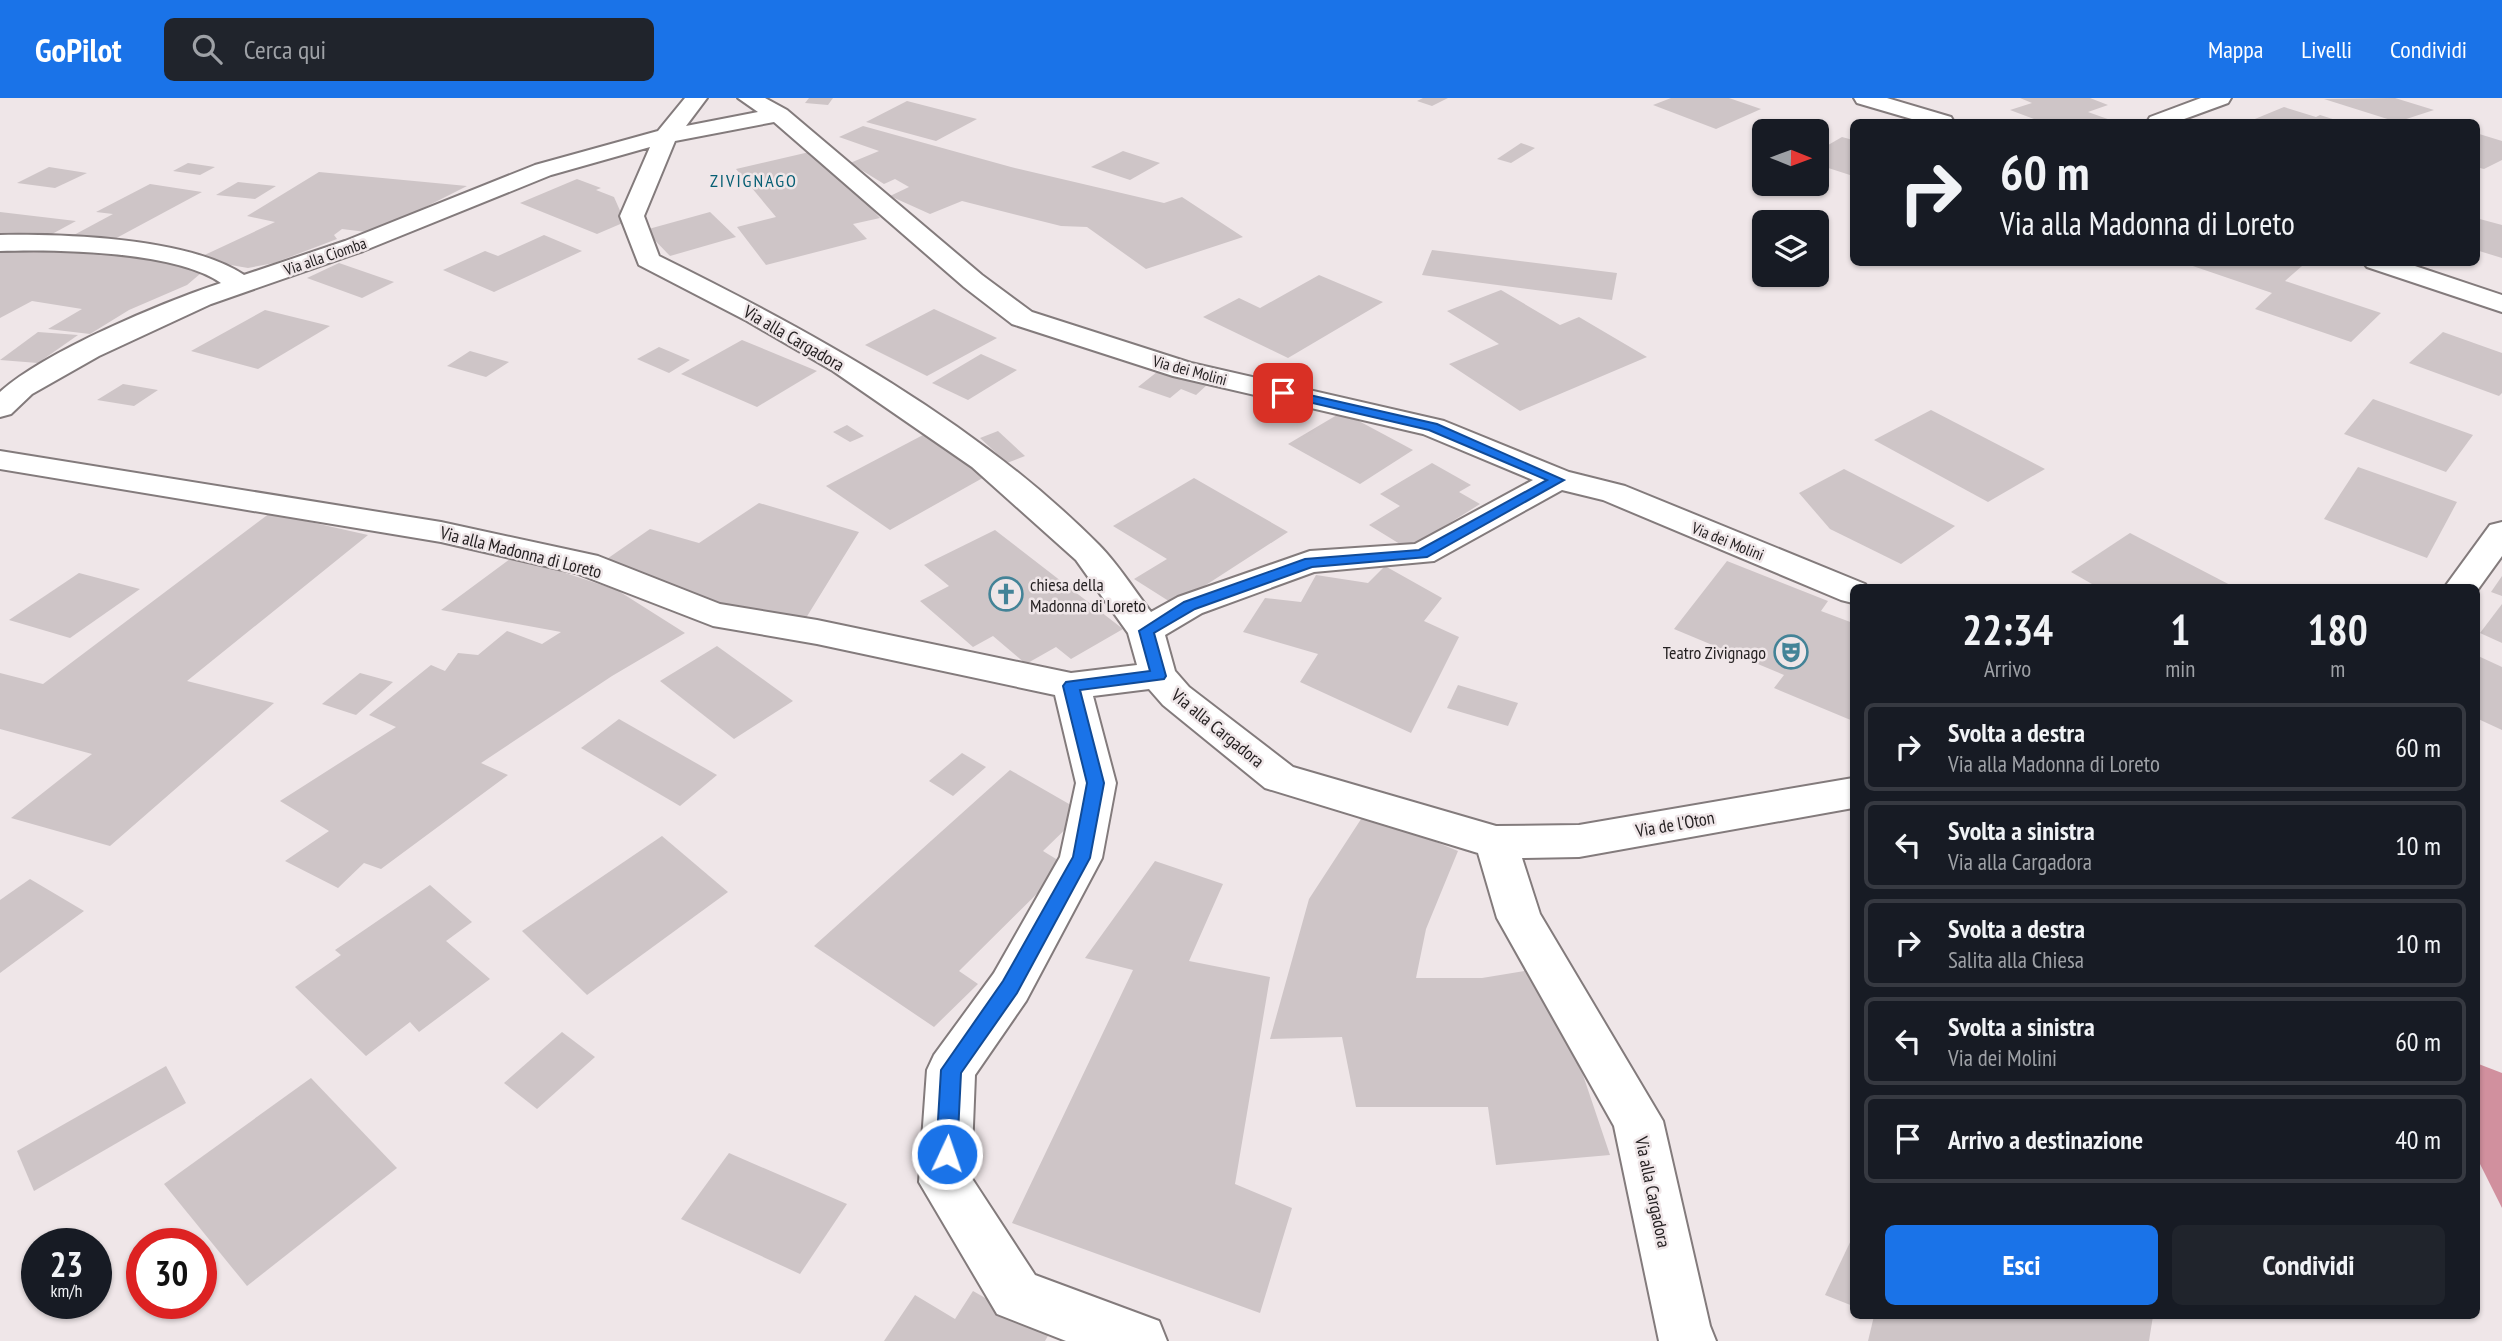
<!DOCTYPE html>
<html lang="it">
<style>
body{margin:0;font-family:"PT Sans Narrow",sans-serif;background:#20242c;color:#f1f3f6;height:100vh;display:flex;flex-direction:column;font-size:26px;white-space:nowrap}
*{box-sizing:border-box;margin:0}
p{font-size:23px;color:#9ea1a6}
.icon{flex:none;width:38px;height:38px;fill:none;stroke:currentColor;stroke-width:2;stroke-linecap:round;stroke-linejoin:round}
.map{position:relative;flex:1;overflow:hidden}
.details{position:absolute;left:1850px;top:486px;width:630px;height:735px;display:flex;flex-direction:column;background:#171b24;border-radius:10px;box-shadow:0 2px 5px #0004}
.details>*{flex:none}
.guide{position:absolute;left:1850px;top:21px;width:630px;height:147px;border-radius:10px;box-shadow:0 2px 5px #0004;background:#171b24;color:#f1f3f6;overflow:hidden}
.needle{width:46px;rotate:91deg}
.controls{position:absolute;left:1752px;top:21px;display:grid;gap:14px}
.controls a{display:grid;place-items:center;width:77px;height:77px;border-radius:10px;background:#171b24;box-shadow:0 2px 5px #0004;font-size:35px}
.speed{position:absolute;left:21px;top:1130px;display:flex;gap:14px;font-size:35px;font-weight:700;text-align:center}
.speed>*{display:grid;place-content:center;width:91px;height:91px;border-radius:50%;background:#171b24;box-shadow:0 2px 5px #0004;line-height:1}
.speed small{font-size:18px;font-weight:400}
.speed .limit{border:10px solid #d22;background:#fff;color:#111}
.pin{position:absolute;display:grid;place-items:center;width:60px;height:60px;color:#fff;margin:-30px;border-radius:14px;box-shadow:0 4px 10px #0006}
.me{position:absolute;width:77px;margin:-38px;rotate:3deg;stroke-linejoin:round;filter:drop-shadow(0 0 5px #0008)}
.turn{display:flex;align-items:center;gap:24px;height:147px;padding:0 35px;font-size:32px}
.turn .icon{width:91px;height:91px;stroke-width:2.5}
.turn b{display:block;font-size:49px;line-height:60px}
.eta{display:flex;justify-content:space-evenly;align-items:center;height:119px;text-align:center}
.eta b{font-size:42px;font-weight:800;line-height:49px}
.cta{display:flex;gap:14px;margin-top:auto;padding:14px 35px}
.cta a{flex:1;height:80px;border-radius:10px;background:#1a73e8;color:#fff;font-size:28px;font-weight:800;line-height:80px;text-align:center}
.cta a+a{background:#20242c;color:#f1f3f6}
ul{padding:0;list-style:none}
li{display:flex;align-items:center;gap:21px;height:88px;margin:0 14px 10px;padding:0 21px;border:4px solid #363941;border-radius:10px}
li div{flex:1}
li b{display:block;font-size:26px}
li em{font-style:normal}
header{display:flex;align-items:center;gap:42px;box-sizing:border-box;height:98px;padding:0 35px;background:#1a73e8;color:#fff}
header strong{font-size:33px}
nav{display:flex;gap:38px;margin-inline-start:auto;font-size:24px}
.search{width:490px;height:63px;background:#20242c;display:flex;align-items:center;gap:18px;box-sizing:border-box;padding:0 24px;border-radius:10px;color:#9ea1a6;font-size:26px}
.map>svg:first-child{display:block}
.forest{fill:#d1909e}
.building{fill:#cec5c7}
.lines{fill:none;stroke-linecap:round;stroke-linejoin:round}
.minor-casing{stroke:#837b7c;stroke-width:4}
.secondary-casing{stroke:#837b7c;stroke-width:4}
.minor{fill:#fff;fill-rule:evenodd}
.secondary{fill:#fff;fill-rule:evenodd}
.route{fill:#1a73e8;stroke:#114b97;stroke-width:2}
.labels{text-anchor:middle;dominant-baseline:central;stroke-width:5;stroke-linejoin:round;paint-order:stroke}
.far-street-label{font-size:16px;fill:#252122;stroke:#efe6e8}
.far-quarter-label{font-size:18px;letter-spacing:2px;fill:#055e73;stroke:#efe6e8}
.street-label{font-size:18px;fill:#252122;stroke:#efe6e8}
.poi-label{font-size:18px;fill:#252122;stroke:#efe6e8;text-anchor:start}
</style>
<header>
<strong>GoPilot</strong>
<div class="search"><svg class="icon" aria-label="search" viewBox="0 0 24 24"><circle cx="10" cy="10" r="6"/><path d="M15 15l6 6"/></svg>Cerca qui</div>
<nav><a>Mappa</a><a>Livelli</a><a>Condividi</a></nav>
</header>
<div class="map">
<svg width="2502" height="1243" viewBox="0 0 2502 1243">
<rect width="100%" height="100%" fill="#efe6e8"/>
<!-- forest -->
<path class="forest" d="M2476,965l26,10v135l-26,-52z"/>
<!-- building -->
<g class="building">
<path d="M809,0h24l-5,7 -23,-2z"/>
<path d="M1423,0h25l-16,8 -15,-5z"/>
<path d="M1671,0h58l32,11 -45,20 -63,-24z"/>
<path d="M2020,0h70l18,7 -20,7 28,10h-74l-32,-12 22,-7z"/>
<path d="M2395,0l39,12 -37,12 -73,-23z"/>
<path d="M907,3l70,18 -41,22 -70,-19z"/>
<path d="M2284,9l32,10 4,-2 22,7 -92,-1z"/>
<path d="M863,28l148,41 153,36 18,-6 61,40 -97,32 -59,-42 -26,-1 -99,-25 -32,13 -40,-18 19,-9 -14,-8 -11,5 -34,-21 29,-12 -40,-14z"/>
<path d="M2476,35l26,8v19l-18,9 -8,-2z"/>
<path d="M1842,39l11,3v36l-37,-12v-12z"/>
<path d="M1521,45l14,5 -24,15 -14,-4z"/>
<path d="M818,52l62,68 -27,6 14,15 -101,26 -29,-38 39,-10 -40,-48z"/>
<path d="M1123,53l37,12 -30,17 -39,-13z"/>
<path d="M188,65l27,4 -15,8 -27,-4z"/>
<path d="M49,69l38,6 -32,15 -38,-5z"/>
<path d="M319,74l148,14 -93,47 -32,-4 -8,6 3,4 -63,24 -26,5 -52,-9 79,-37 -28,-6z"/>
<path d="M577,81l24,9 -5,2 18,7 11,25 -28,12 -77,-31z"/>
<path d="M238,84l38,4 -21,13 -39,-4z"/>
<path d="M150,86l52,8 -93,50 -37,-6 41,-22 -17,-2z"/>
<path d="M0,114l76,9 -35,19 -41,-5z"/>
<path d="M710,114l26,25 -66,19 -25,-26z"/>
<path d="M2476,120l26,7v33l-26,-8z"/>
<path d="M544,137l38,16 -88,41 -51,-22 42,-19 13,5z"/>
<path d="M43,147l97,9 67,14 -20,17 -58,25 -39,24 -42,-5 34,-20 -50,-8 -32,17v-72l33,6z"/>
<path d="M1432,152l185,23 -5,27 -190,-25z"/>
<path d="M2290,164l12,4 -17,15 96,32 -30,29 -96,-33 17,-16 -88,-30z"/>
<path d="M339,165l55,19 -32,16 -55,-20z"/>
<path d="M1319,177l64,27 -95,56 -85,-41 36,-19 21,10z"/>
<path d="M1501,192l59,35 19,-8 68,40 -127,54 -71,-47 50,-20 -52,-33z"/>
<path d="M934,211l63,29 -70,38 -62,-31z"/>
<path d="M265,212l65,16 -72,43 -67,-18z"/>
<path d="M38,234l40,3 -40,28 -38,-3z"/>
<path d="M2443,234l59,21v40l-3,3 -90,-33z"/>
<path d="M742,242l75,31 -60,36 -76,-33z"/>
<path d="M659,249l31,13 -21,13 -32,-14z"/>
<path d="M470,253l39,11 -23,15 -39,-11z"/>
<path d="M981,256l36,16 -49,30 -36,-17z"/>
<path d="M1162,270l46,16 -12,11 -15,-6 -11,9 -32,-11z"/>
<path d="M123,286l35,6 -24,16 -37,-6z"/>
<path d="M2373,301l100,36 -27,37 -102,-38z"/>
<path d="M1931,312l114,59 -57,33 -114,-62z"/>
<path d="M1342,314l71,38 -53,34 -72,-40z"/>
<path d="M847,327l17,11 -14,6 -17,-10z"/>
<path d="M998,333l27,25 -18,7 -27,-25z"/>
<path d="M923,337l65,40 -98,55 -64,-44z"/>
<path d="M1432,365l39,22 -12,7 21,12 -72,45 -39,-24 31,-19 -20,-12z"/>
<path d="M2358,369l99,35 -30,56 -103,-39z"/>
<path d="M1844,371l111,57 -54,38 -71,-35 -31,-36z"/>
<path d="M1194,380l94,54 -113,73 -41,-26 33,-20 -54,-33z"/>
<path d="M759,405l100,29 -53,86 -92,-16 -110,-41 46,-32 49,14z"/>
<path d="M270,415l98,22 -181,146 87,22 -164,143 -99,-28 81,-64 -92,-25v-56l43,11z"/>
<path d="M995,432l128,99 -52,30 -15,-12 -30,17 -33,-28 -20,11 -53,-46 29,-15 -25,-21z"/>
<path d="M2130,435l106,55h-137l-28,-16z"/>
<path d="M514,458l103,34 68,43 -73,43 -131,87 27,12 -127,94 -17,-6 -26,25 -53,-27 44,-30 -49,-30 116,-74 -27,-12 62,-50 14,6 13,-18 20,2 29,-24 35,13 19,-12 -120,-22z"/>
<path d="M1727,463l101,40 -7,10 32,12v98l-79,-33 10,-13 -110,-46z"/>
<path d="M1385,468l57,32 -18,23 35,16 -48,96 -111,-51 18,-28 -75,-22 22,-34 36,4 15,-27 52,8z"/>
<path d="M79,475l61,16 -70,49 -61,-18z"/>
<path d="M2502,478v20l-11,-4z"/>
<path d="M2502,506v39l-22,-10z"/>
<path d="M717,548l76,55 -59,38 -74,-58z"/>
<path d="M2476,557l26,12v63l-26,-12z"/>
<path d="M360,575l33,9 -37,33 -34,-11z"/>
<path d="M1458,587l60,18 -10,23 -61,-18z"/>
<path d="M619,621l98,56 -37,31 -99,-58z"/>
<path d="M962,655l24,14 -33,29 -24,-15z"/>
<path d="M1010,672l73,42 -40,39 23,14 -107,106 19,13 -44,43 -120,-81z"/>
<path d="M1365,715l93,38 -32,78 -10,49h66l48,-8 53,105 27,80 -114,10 -8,-58h-132l-14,-70 -72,2 39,-140z"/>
<path d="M662,738l66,56 -141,103 -65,-64z"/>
<path d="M1155,763l68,23 -34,77 81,16 -35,207 57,24 -32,105 -248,-90 121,-253 -48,-12z"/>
<path d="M30,781l54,32 -84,62v-73z"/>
<path d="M430,787l42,37 -26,19 44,38 -71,53 -9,-10 -44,34 -71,-69 46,-32 -6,-5z"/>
<path d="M562,934l33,25 -58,52 -33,-26z"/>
<path d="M166,968l20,37 -152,88 -17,-40z"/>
<path d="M311,980l86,90 -150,118 -83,-102z"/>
<path d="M729,1055l118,51 -47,70 -119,-55z"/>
<path d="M1853,1138v70l-28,-11z"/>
<path d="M973,1193l76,43 -4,7h-161l31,-46 40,24z"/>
<path d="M1874,1218h279l-4,25h-281z"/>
</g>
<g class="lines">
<defs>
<g id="minor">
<path d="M685,0h22l-21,28 72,-14 -20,-14h27l22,12 195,165 50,37 159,51 253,58 125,51 56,14 240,98 3,4h-15v15l-12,-3 -238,-100 -41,-10 -128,71 -120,11 -112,41 -37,22 10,36 14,16 104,80 203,59 83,-1 274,-47v30l-274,49 -57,1 18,56 123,207 47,205 6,15h-57l-45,-215 -117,-208 -19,-65 -213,-65 -102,-83 -14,-16 -56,7 23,87 -14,75 -76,143 -51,74 -4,102 64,98 124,46 8,20h-101l-69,-27 -78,-132 8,-112 7,-15 60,-82 66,-116 16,-74 -21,-88 -238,-51 -104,-18 -137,-53 -135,-31 -441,-73v-18l441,71 157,34 122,48 97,16 254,53 66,-8 -9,-32 -52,-73 -104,-93 -139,-96 -86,-50 -108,-56 -19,-49 30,-69 -99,28 -188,76 -152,53 -112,52 -67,38 -21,20 -11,3v-25c46,-41 161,-89 221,-109 -45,-32 -165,-34 -221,-32v-16c66,-1 189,3 244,40l101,-34 190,-76 123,-34zM774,24l190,165 48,37 161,52 250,58 110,46 -118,64 -105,7 -132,46 -27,15c-17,-22 -33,-48 -52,-67 -122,-123 -286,-213 -440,-289l-15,-40 31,-75z"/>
<path d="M2201,0h30l-3,5 -52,19h-29l3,-5z"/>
<path d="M2502,424v34l-26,36v-4h-32l46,-63z"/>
</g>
<g id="secondary">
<path d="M1854,0h33l64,19 3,5h-32l-65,-19z"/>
<path d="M2363,164h40l99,33v17l-135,-45z"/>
</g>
</defs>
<!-- minor casing -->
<use href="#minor" class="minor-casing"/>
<!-- secondary casing -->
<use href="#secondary" class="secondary-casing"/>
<!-- minor -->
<use href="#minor" class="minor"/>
<!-- secondary -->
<use href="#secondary" class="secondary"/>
</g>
<!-- route -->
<path class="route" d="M1283,291l154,35 127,56 -137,77 -115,10 -117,42 -41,24 12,43 -2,3 -84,11 24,93 -14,75 -73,135 -56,80 -4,81 -3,7 -7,3 -8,-3 -3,-7 5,-84 62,-89 70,-124 14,-74 -24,-97 3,-4 84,-11 -11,-40 45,-29 121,-43 114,-9 128,-70 -118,-50 -151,-35v-5z"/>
<!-- icons -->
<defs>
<symbol id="church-ring" viewBox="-11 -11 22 22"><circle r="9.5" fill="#efe6e8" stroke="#438397" stroke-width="1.5"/><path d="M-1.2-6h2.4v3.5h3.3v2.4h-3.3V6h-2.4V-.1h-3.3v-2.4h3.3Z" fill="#438397"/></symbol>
<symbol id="theatre-ring" viewBox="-11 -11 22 22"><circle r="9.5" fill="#efe6e8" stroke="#438397" stroke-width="1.5"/><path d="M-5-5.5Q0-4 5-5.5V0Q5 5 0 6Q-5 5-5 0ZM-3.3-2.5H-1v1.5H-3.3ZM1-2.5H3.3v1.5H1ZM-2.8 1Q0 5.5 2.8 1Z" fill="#438397"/></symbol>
</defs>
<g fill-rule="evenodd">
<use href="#church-ring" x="987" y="477" width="38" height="38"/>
<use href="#theatre-ring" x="1772" y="535" width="38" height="38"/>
</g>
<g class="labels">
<!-- far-street labels -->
<g class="far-street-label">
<text transform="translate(325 158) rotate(-19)">Via alla Ciomba</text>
<text transform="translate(1190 272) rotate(15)">Via dei Molini</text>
<text transform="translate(1728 443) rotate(22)">Via dei Molini</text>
</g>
<!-- far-quarter labels -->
<g class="far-quarter-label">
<text x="754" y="82">ZIVIGNAGO</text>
</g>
<!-- street labels -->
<g class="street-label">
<text transform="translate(794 240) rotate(30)">Via alla Cargadora</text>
<text transform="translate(521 454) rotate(14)">Via alla Madonna di Loreto</text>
<text transform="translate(1218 630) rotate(39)">Via alla Cargadora</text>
<text transform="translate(1675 726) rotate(-10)">Via de l'Oton</text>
<text transform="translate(1653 1094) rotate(78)">Via alla Cargadora</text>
</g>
<!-- poi labels -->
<g class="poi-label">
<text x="1030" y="486">chiesa della<tspan x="1030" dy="21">Madonna di Loreto</tspan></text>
<text x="1766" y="554" text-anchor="end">Teatro Zivignago</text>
</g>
</g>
</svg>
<div class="controls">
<a><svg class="needle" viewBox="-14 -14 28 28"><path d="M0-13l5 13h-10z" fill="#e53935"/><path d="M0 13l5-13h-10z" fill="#9ea1a6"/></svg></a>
<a><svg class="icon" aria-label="layers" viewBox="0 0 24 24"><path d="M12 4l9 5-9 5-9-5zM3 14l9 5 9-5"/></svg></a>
</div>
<div class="speed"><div>23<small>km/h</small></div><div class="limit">30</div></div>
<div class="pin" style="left:1283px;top:295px;background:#d93025"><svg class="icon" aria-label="arrive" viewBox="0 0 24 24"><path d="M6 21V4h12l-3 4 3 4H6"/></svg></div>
<svg class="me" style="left:947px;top:1056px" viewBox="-20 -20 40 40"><circle r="17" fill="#1a73e8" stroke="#fff" stroke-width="3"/><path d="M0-11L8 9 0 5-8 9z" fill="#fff"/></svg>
<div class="guide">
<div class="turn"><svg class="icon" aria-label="right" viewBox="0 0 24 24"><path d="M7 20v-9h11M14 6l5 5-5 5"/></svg><div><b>60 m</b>Via alla Madonna di Loreto</div></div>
</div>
<section class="details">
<div class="eta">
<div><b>22:34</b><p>Arrivo</p></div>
<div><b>1</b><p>min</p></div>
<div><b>180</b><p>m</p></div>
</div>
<ul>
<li><svg class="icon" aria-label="right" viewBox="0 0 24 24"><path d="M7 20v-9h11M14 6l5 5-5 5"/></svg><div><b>Svolta a destra</b><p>Via alla Madonna di Loreto</p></div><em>60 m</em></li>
<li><svg class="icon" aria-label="left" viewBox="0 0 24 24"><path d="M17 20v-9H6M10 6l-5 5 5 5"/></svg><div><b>Svolta a sinistra</b><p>Via alla Cargadora</p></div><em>10 m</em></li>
<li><svg class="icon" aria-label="right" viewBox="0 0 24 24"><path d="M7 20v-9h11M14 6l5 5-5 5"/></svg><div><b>Svolta a destra</b><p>Salita alla Chiesa</p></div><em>10 m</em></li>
<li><svg class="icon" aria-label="left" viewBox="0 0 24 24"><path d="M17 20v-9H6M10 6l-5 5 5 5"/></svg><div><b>Svolta a sinistra</b><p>Via dei Molini</p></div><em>60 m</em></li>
<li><svg class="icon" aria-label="arrive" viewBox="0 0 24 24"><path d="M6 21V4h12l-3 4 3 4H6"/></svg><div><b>Arrivo a destinazione</b></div><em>40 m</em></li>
</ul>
<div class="cta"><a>Esci</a><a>Condividi</a></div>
</section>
</div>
